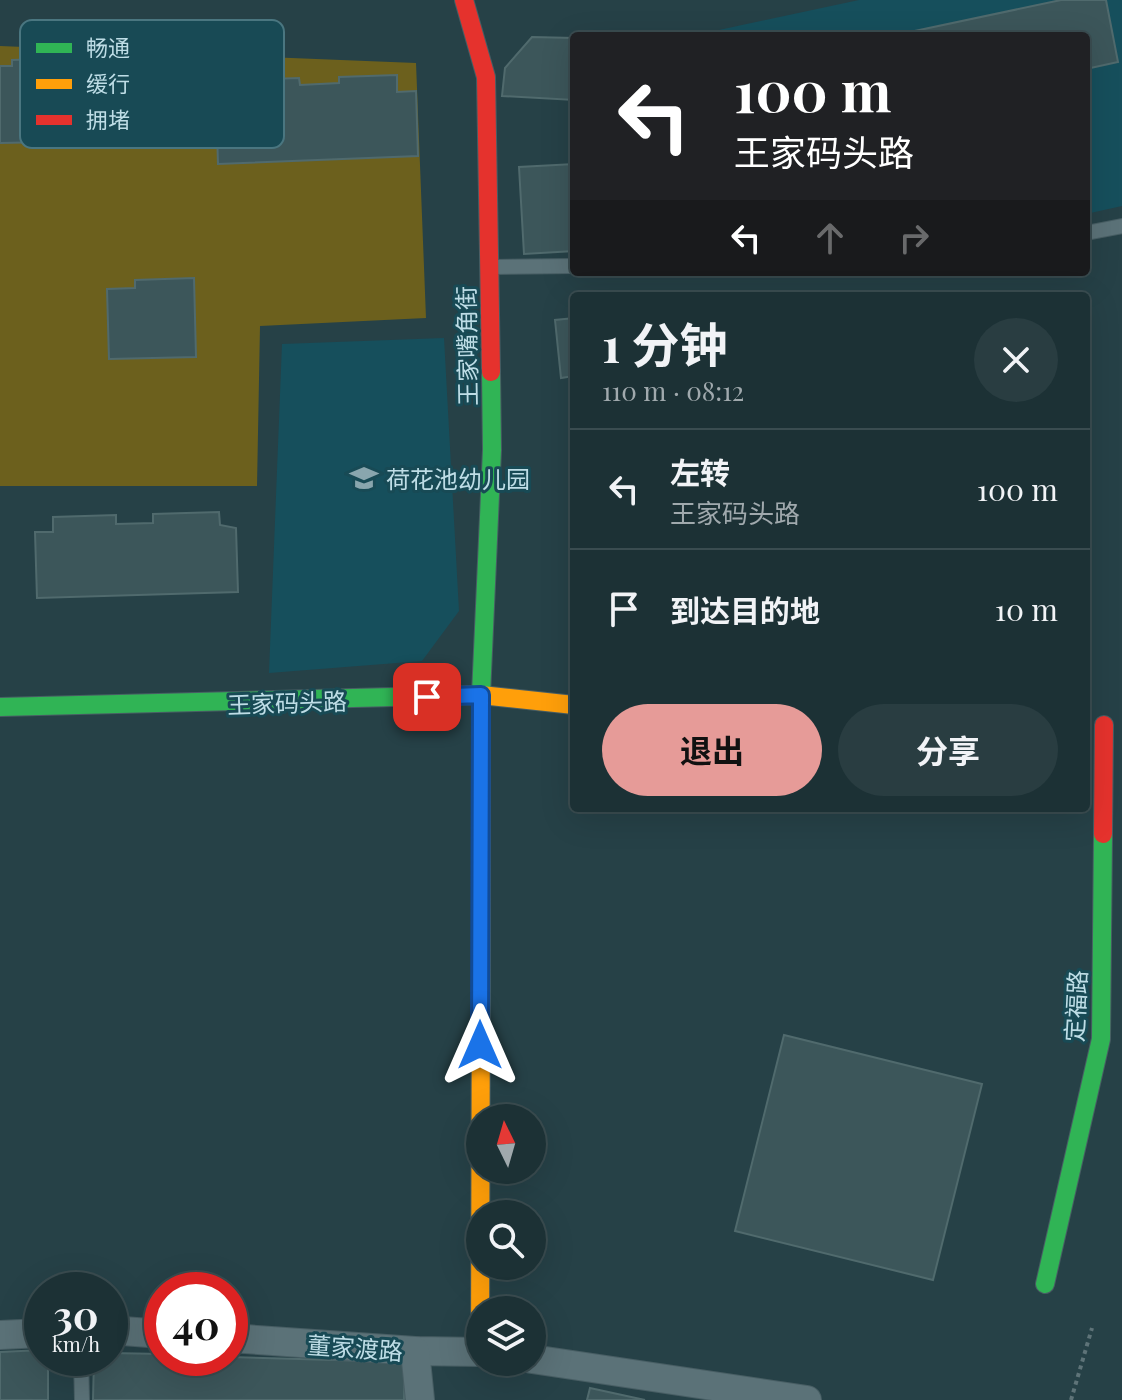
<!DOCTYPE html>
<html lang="zh">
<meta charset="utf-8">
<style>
body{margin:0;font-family:"Playfair Display","Noto Sans SC",serif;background:#293d41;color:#f1f3f6;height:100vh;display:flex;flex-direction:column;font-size:30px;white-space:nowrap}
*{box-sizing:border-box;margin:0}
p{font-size:26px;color:#a0a9ad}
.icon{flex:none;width:44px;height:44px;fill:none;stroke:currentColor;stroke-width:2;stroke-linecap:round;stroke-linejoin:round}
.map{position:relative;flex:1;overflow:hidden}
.panel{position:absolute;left:570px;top:292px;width:520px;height:520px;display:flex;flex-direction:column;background:#1c3135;border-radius:8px;box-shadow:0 8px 32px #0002,0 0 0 2px #3a4c50}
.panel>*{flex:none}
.top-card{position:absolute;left:570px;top:32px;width:520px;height:244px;border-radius:8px;box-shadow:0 8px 32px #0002,0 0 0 2px #3a4c50;background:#202124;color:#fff;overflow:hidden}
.needle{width:52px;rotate:355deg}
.buttons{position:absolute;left:466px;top:1104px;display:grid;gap:16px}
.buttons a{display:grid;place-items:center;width:80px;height:80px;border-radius:50%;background:#1c3135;box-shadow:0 8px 32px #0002,0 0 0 2px #3a4c50;font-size:40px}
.speed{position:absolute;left:24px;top:1272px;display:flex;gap:16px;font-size:40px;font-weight:700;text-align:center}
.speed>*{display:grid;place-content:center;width:104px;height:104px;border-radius:50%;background:#1c3135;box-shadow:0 8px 32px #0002,0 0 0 2px #3a4c50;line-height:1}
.speed small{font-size:20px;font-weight:400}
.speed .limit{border:12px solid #d22;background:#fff;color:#111}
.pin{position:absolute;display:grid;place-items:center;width:68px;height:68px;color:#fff;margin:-34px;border-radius:16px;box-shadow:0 4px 12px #0006}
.me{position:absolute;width:88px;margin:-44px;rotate:0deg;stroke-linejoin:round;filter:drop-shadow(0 0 6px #0008)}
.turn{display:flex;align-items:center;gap:28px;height:168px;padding:0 32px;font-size:36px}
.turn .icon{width:104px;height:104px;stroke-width:2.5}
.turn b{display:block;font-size:56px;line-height:68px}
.lanes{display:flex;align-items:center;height:76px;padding:0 32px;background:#0003;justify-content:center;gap:40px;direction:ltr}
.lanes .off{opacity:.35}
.round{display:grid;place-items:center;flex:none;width:84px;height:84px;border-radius:42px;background:#293d41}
.summary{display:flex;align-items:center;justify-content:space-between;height:136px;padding:0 32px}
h1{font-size:48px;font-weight:700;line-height:60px}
.button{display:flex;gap:16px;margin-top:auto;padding:16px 32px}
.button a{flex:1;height:92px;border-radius:48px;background:#e69b98;color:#111;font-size:32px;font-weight:700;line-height:92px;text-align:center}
.button a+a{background:#293d41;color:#f1f3f6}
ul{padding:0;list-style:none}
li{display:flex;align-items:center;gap:24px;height:120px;padding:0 32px;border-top:2px solid #3a4c50}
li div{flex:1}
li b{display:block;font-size:30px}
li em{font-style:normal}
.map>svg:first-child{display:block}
.built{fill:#164f5c}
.grass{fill:#6c601d}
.building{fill:#3c565a;stroke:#506a6d;stroke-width:2}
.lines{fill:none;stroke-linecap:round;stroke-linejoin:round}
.lane-casing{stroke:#485e64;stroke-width:16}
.street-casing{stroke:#485e64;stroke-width:30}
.fast-casing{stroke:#485e64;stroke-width:20}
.slow-casing{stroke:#485e64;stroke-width:20}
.jam-casing{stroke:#485e64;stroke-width:20}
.path{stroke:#5e7378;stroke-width:4;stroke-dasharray:4 4;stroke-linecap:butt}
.lane{stroke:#5b7278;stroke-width:14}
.street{stroke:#5b7278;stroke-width:28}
.fast{stroke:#30b455;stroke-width:18}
.slow{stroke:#ff9f0a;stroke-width:18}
.jam{stroke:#e5322d;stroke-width:18}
.route-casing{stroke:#114b97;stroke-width:20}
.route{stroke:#1a73e8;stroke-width:14}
.labels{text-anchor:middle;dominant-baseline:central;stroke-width:6;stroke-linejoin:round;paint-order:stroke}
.street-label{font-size:24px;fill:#bedde6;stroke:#184a55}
.poi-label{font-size:24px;fill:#bedde6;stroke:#184a55;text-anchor:start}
.key{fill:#184a55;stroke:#4a7680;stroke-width:2}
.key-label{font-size:22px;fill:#bedde6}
</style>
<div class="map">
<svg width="1122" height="1400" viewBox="0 0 1122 1400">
<rect width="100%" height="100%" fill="#264147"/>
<!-- built -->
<g class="built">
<path d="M859,0h263v206l-36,8v-178h-381v-3z"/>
<path d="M444,338l15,273 -37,50 -153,12 13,-329z"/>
</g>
<!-- grass -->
<path class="grass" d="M0,46l416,17 10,255 -166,8 -3,160h-257z"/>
<!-- building -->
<g class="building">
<path d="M1061,0h45l12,62 -32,7v-33h-195z"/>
<path d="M532,37l42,1v62l-72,-4 3,-28z"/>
<path d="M69,58v17l29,-1 1,67 -99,2v-77h12v-6z"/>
<path d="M397,75v17l19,-1 2,65 -200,8 -2,-67 23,-2 -1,-15 61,-2 1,7 39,-2v-6z"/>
<path d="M574,164v87l-50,3 -5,-87z"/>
<path d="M194,278l2,79 -87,2 -2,-70 28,-1v-8z"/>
<path d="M574,318v58l-13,2 -6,-58z"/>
<path d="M219,512l1,13 16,3 2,64 -201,6 -2,-66h18v-15l63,-2v9l37,-1v-9z"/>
<path d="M784,1035l198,49 -49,196 -198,-49z"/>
<path d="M42,1350v8h6v42h-48v-48z"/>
<path d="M110,1353l52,1v4l68,-1 175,5 -1,38h-311l1,-42h16z"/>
<path d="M590,1388l55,12h-58z"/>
</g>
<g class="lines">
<defs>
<g id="lane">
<path d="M1086,233l36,-7"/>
<path d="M490,267l84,-1"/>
<path d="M81,1358l1,42"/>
</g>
<g id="street">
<path d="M110,1330l52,4"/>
<path d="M0,1335l42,-2"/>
<path d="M230,1338l185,13 65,1"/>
<path d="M415,1351l5,49"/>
<path d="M532,1359l275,41"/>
</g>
<g id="fast">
<path d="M0,707l433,-11"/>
<path d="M481,955v-260l11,-245 -1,-78"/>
<path d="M1045,1284l56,-245 2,-205"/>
</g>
<g id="slow">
<path d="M433,696l48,-1 93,10"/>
<path d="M480,1352l1,-397"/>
</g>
<g id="jam">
<path d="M464,0l22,77 5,295"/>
<path d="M1103,834l1,-109"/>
</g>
</defs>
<!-- lane casing -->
<use href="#lane" class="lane-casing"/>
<!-- street casing -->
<use href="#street" class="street-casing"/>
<!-- fast casing -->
<use href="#fast" class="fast-casing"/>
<!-- slow casing -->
<use href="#slow" class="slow-casing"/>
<!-- jam casing -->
<use href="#jam" class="jam-casing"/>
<!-- path -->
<path class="path" d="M1071,1400l21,-72"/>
<!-- lane -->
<use href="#lane" class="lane"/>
<!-- street -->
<use href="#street" class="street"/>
<!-- fast -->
<use href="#fast" class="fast"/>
<!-- slow -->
<use href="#slow" class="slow"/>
<!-- jam -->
<use href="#jam" class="jam"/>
</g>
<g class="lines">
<defs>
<path id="route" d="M427,697l54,-2 -1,350"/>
</defs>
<!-- route casing -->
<use href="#route" class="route-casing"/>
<!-- route -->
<use href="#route" class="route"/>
</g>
<!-- icons -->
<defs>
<symbol id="school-bare" viewBox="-9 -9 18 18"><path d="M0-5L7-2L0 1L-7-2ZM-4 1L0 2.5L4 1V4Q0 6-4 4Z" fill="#89a6ae" stroke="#184a55" stroke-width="2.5" paint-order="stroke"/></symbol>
</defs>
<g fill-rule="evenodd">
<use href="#school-bare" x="344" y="458" width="40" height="40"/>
</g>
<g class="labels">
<!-- street labels -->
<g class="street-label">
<text transform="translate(466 346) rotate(-91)">王家嘴角街</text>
<text transform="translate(287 702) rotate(-2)">王家码头路</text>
<text transform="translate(1075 1006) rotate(-87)">定福路</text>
<text transform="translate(355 1347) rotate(4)">董家渡路</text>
</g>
<!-- poi labels -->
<g class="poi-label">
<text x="386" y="478">荷花池幼儿园</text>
</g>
</g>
<!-- legend -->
<rect x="20" y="20" width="264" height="128" rx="12" class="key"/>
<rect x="36" y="43" width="36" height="10" fill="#30b455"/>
<rect x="36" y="79" width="36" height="10" fill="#ff9f0a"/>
<rect x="36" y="115" width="36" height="10" fill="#e5322d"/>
<g class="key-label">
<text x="86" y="56">畅通</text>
<text x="86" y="92">缓行</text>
<text x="86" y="128">拥堵</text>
</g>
</svg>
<div class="buttons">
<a><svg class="needle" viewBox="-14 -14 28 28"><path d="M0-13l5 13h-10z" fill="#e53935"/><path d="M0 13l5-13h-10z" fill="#a0a9ad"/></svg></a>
<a><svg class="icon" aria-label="search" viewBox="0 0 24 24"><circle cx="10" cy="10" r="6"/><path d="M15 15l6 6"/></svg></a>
<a><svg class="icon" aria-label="layers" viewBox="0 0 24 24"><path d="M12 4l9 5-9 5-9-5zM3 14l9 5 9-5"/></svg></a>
</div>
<div class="speed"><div>30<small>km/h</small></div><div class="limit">40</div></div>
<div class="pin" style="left:427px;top:697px;background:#d93025"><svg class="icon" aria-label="arrive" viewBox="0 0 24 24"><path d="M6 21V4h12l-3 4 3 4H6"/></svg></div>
<svg class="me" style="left:480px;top:1045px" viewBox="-20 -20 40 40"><path d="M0-17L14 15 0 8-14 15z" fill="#1a73e8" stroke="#fff" stroke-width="4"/></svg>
<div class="top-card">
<div class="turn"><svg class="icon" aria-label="left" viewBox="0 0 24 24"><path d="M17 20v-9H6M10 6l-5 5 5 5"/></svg><div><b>100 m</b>王家码头路</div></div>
<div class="lanes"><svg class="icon" aria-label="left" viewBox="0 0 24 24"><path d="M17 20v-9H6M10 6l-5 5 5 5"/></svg><svg class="icon off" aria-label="ahead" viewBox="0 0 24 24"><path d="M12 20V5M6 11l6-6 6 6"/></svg><svg class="icon off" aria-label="right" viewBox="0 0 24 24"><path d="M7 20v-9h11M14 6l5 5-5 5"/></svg></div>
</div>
<section class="panel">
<div class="summary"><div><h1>1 分钟</h1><p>110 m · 08:12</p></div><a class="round"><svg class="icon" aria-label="close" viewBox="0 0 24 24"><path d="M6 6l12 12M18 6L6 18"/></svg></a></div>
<ul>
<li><svg class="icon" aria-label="left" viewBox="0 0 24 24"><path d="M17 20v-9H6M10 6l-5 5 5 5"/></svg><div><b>左转</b><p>王家码头路</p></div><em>100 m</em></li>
<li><svg class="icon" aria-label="arrive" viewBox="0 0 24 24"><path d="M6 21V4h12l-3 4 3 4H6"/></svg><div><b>到达目的地</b></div><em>10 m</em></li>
</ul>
<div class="button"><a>退出</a><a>分享</a></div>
</section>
</div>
